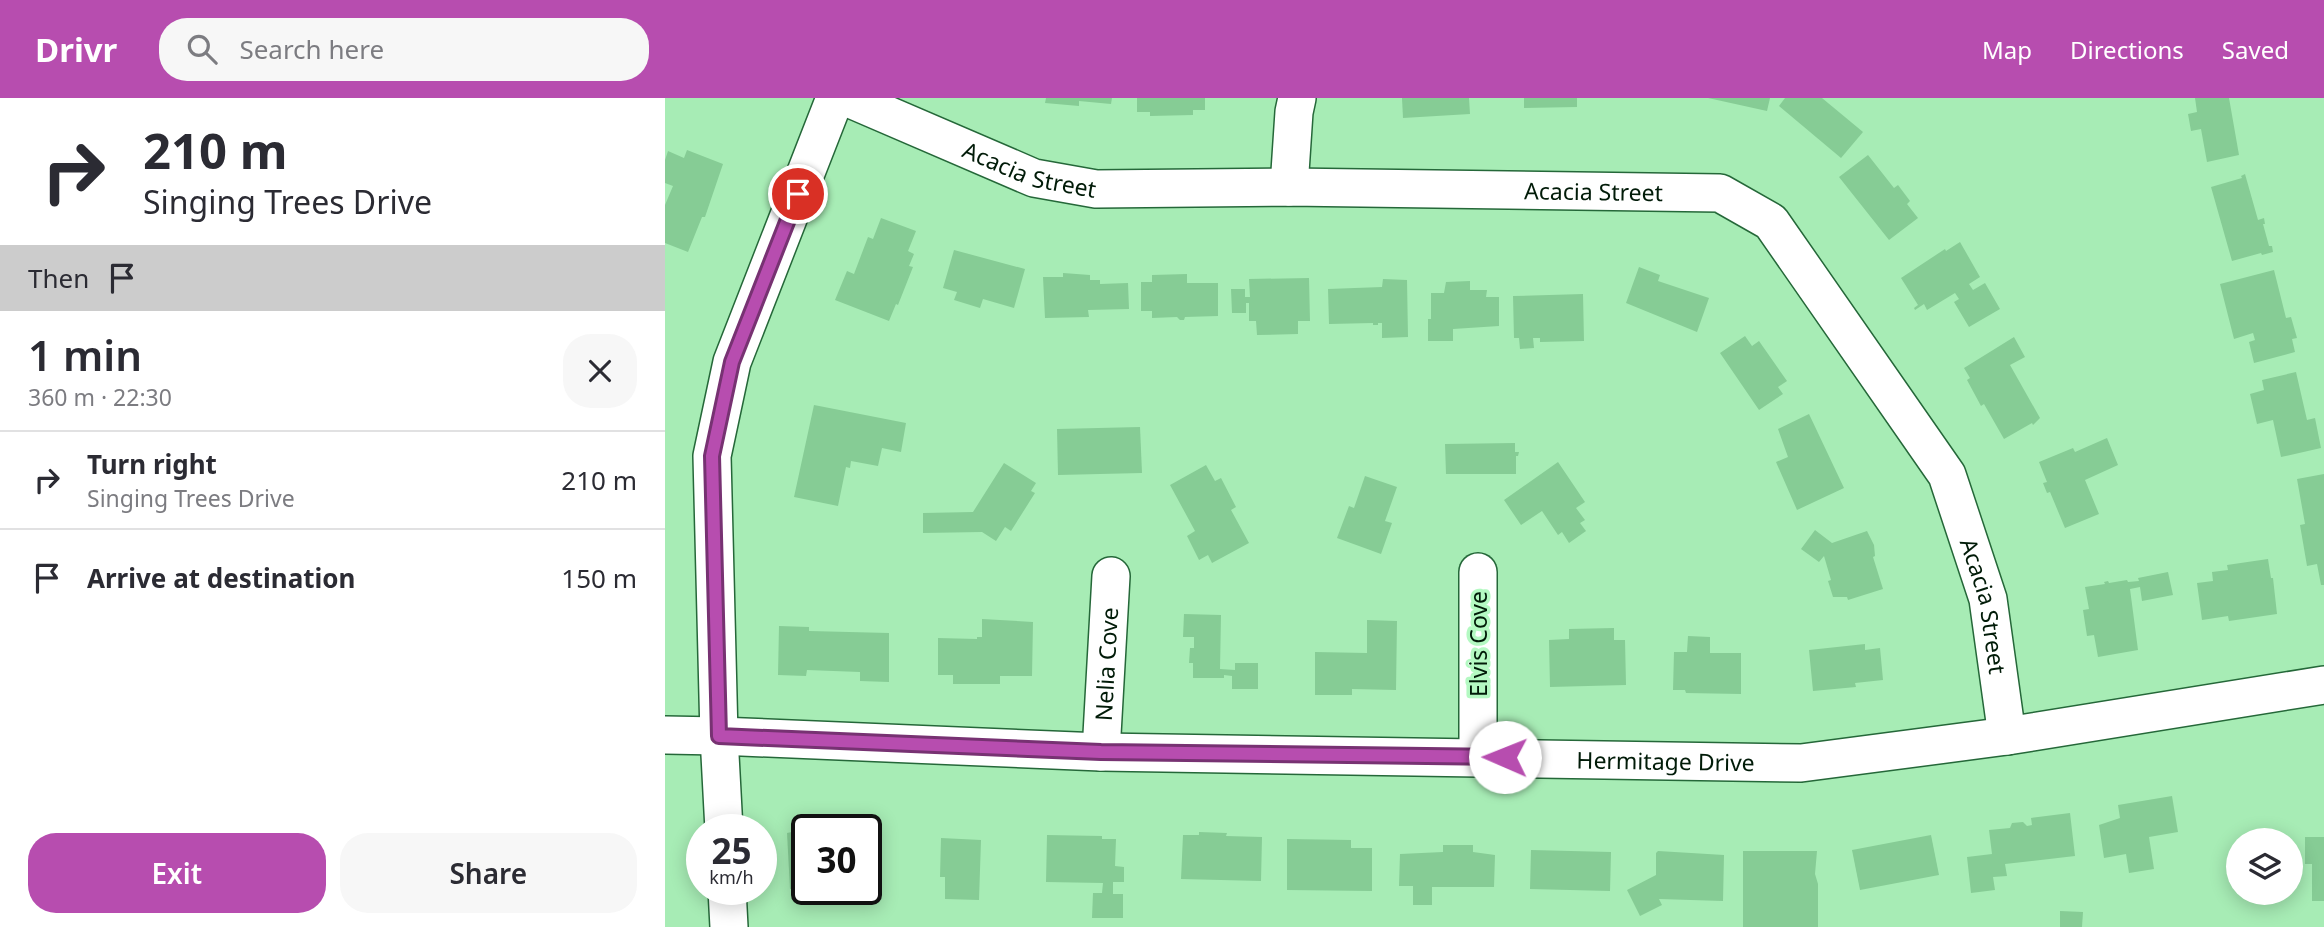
<!DOCTYPE html>
<meta charset="utf-8">
<style>
body{margin:0;font-family:"Noto Sans",sans-serif;background:#f7f7f7;color:#2b2b33;height:100vh;display:flex;flex-direction:column;font-size:26px;white-space:nowrap}
*{box-sizing:border-box;margin:0}
p{font-size:23px;color:#7c7c81}
.icon{flex:none;width:38px;height:38px;fill:none;stroke:currentColor;stroke-width:2;stroke-linecap:round;stroke-linejoin:round}
.map{position:relative;flex:1;overflow:hidden}
.side{display:flex;flex-direction:column;background:#fff;width:665px}
.side>*{flex:none}
.guide{background:#fff;color:#2b2b33;overflow:hidden}
.tools{position:absolute;left:1561px;top:730px;display:grid;gap:14px}
.tools a{display:grid;place-items:center;width:77px;height:77px;border-radius:50%;background:#fff;box-shadow:0 4px 18px #0003;font-size:35px}
.speed{position:absolute;left:21px;top:716px;display:flex;gap:14px;font-size:35px;font-weight:700;text-align:center}
.speed>*{display:grid;place-content:center;width:91px;height:91px;border-radius:50%;background:#fff;box-shadow:0 4px 18px #0003;line-height:1}
.speed small{font-size:18px;font-weight:400}
.speed .limit{border:4px solid #111;border-radius:10px;background:#fff;color:#111}
.pin{position:absolute;display:grid;place-items:center;width:60px;height:60px;color:#fff;margin:-30px;border:4px solid #fff;border-radius:50%;box-shadow:0 2px 7px #0007}
.me{position:absolute;width:77px;margin:-38px;rotate:271deg;stroke-linejoin:round;filter:drop-shadow(0 0 5px #0008)}
.turn{display:flex;align-items:center;gap:24px;height:147px;padding:0 28px;font-size:32px}
.turn .icon{width:91px;height:91px;stroke-width:2.5}
.turn b{display:block;font-size:49px;line-height:60px}
.then{display:flex;align-items:center;height:66px;padding:0 28px;background:#0003;gap:14px;font-size:26px}
.round{display:grid;place-items:center;flex:none;width:74px;height:74px;border-radius:28px;background:#f7f7f7}
.summary{display:flex;align-items:center;justify-content:space-between;height:119px;padding:0 28px}
h1{font-size:42px;font-weight:600;line-height:52px}
.action{display:flex;gap:14px;margin-top:auto;padding:14px 28px}
.action a{flex:1;height:80px;border-radius:28px;background:#b74daf;color:#fff;font-size:28px;font-weight:600;line-height:80px;text-align:center}
.action a+a{background:#f7f7f7;color:#2b2b33}
ul{padding:0;list-style:none}
li{display:flex;align-items:center;gap:21px;height:98px;padding:0 28px;border-top:2px solid #e1e1e2}
li div{flex:1}
li b{display:block;font-size:26px}
li em{font-style:normal}
header{display:flex;align-items:center;gap:42px;box-sizing:border-box;height:98px;padding:0 35px;background:#b74daf;color:#fff}
header strong{font-size:33px}
nav{display:flex;gap:38px;margin-inline-start:auto;font-size:24px}
.search{width:490px;height:63px;background:#f7f7f7;display:flex;align-items:center;gap:18px;box-sizing:border-box;padding:0 24px;border-radius:28px;color:#7c7c81;font-size:26px}
main{display:flex;flex:1;min-height:0}
.map>svg:first-child{display:block}
.building{fill:#86cc95}
.lines{fill:none;stroke-linecap:round;stroke-linejoin:round}
.minor-casing{stroke:#256839;stroke-width:40}
.minor{stroke:#fff;stroke-width:37}
.route-casing{stroke:#773272;stroke-width:18}
.route{stroke:#b74daf;stroke-width:12}
.labels{text-anchor:middle;dominant-baseline:central;stroke-width:7;stroke-linejoin:round;paint-order:stroke}
.street-label{font-size:23px;fill:#011b08;stroke:#b4f9c2}
</style>
<header>
<strong>Drivr</strong>
<div class="search"><svg class="icon" aria-label="search" viewBox="0 0 24 24"><circle cx="10" cy="10" r="6"/><path d="M15 15l6 6"/></svg>Search here</div>
<nav><a>Map</a><a>Directions</a><a>Saved</a></nav>
</header>
<main>
<section class="side">
<div class="guide">
<div class="turn"><svg class="icon" aria-label="right" viewBox="0 0 24 24"><path d="M7 20v-9h11M14 6l5 5-5 5"/></svg><div><b>210 m</b>Singing Trees Drive</div></div>
<div class="then">Then<svg class="icon" aria-label="arrive" viewBox="0 0 24 24"><path d="M6 21V4h12l-3 4 3 4H6"/></svg></div>
</div>
<div class="summary"><div><h1>1 min</h1><p>360 m · 22:30</p></div><a class="round"><svg class="icon" aria-label="close" viewBox="0 0 24 24"><path d="M6 6l12 12M18 6L6 18"/></svg></a></div>
<ul>
<li><svg class="icon" aria-label="right" viewBox="0 0 24 24"><path d="M7 20v-9h11M14 6l5 5-5 5"/></svg><div><b>Turn right</b><p>Singing Trees Drive</p></div><em>210 m</em></li>
<li><svg class="icon" aria-label="arrive" viewBox="0 0 24 24"><path d="M6 21V4h12l-3 4 3 4H6"/></svg><div><b>Arrive at destination</b></div><em>150 m</em></li>
</ul>
<div class="action"><a>Exit</a><a>Share</a></div>
</section>
<div class="map">
<svg width="1659" height="829" viewBox="0 0 1659 829">
<rect width="100%" height="100%" fill="#a7ecb5"/>
<!-- building -->
<g class="building">
<path d="M381,0h66l-1,6 -32,-3v5l-34,-3z"/>
<path d="M472,0h68v12h-12v5l-43,1v-4h-13z"/>
<path d="M737,0h67l1,16 -67,4z"/>
<path d="M859,0h53v9l-53,1z"/>
<path d="M1043,0h62l-3,13z"/>
<path d="M1120,0h37l41,34 -22,26 -62,-52z"/>
<path d="M1530,0h34l10,57 -32,7 -6,-33 -10,2 -3,-17 9,-2z"/>
<path d="M22,52l36,14 -18,53h-3l-14,35 -23,-9v-38l8,-19 -8,-3v-23l3,-9 16,7z"/>
<path d="M1203,57l26,33 4,-3 12,16 -3,3 11,14 -29,22 -50,-63z"/>
<path d="M1580,76l13,46 6,-2 1,6h-2l6,22h3l1,6 -11,3 -1,-2 -29,8 -21,-74 31,-9 -1,-2z"/>
<path d="M216,120l35,13 -8,20 6,3 -5,12 4,1 -15,38 -2,-1 -7,17 -54,-21 12,-29 7,3 14,-37 5,2z"/>
<path d="M1295,144l20,35 -11,7 4,6 12,-7 15,26 -31,18 -15,-25 5,-3 -4,-6 -28,17 -3,-6 -9,6 -1,-2 4,-3 -17,-27 44,-29 1,2z"/>
<path d="M289,152l71,19 -11,39 -31,-9 -3,9 -26,-8 3,-8 -14,-4z"/>
<path d="M974,169l21,8 -2,6 51,17 -12,34 -71,-29z"/>
<path d="M1609,172l12,48 5,-1 6,21 -5,1 3,13 -41,11 -5,-21 6,-2 -2,-7 -19,6 -14,-55z"/>
<path d="M398,175l27,2v5h10v4l28,-1 1,26 -41,1 1,7 -44,1 -2,-41h20z"/>
<path d="M522,176v9h31v33l-33,1 -1,3h-4l-3,-3 -25,1v-7h-11v-29h11v-7z"/>
<path d="M644,180l1,43h-12v13l-41,1 -1,-14h-7v-18h-3v10h-14l-1,-24h14v8h5l-1,-18z"/>
<path d="M718,181l24,1 1,57 -26,1v-15h-4v2h-5v-2l-44,1 -1,-35 54,-2z"/>
<path d="M805,183v9h17l-1,7h13v29l-46,3v12h-25v-22h3v-26h13l2,-11z"/>
<path d="M918,196l1,47 -44,1v-4h-7l1,10 -14,1 -1,-11h-5l-1,-42z"/>
<path d="M1080,238l7,10 7,-5 28,40 -9,6 5,7 -24,16 -39,-57z"/>
<path d="M1349,239l11,20 -15,8 30,53 -7,7 -1,-2 -28,16 -20,-35 -3,2 -14,-26 3,-2 -6,-10z"/>
<path d="M1631,274l11,48 8,-2 6,30 -40,9 -8,-37 -16,4 -7,-30 14,-4 -2,-10z"/>
<path d="M149,307l92,18 -5,29 -19,-4 -4,18 -27,-5 -1,7 -4,-1 -8,39 -44,-9z"/>
<path d="M1144,316l35,74 -47,22 -21,-48 12,-5 -10,-28z"/>
<path d="M475,329l2,46 -84,2 -1,-46z"/>
<path d="M1442,340l11,27 -33,15 14,34 -34,14 -15,-36 -3,1 -4,-10 4,-1 -8,-20 34,-14 2,4z"/>
<path d="M850,345v9h4l-1,4h-2v18h-70l-1,-30z"/>
<path d="M893,364l27,40 -9,6 9,12 -5,3 6,8 -17,12 -7,-11 -4,3 -16,-24 -21,14 -17,-25z"/>
<path d="M339,365l32,20 -5,8 4,2 -24,38 -6,-4 -9,14 -14,-9 -59,1v-20l50,-1z"/>
<path d="M541,367l9,16 6,-3 15,29 -5,3 18,33 -37,20 -4,-8 -9,5 -12,-24 8,-5 -25,-46z"/>
<path d="M1659,376v111h-3l-4,-21 -10,2 -7,-41 5,-1 -8,-45z"/>
<path d="M700,378l32,11 -12,34 7,2 -11,31 -44,-16 12,-32 5,2z"/>
<path d="M1150,432l17,13 35,-12 7,14 1,11 -2,1 10,32 -35,11 -1,-3h-14l-5,-16 3,-1 -7,-24 -5,6 -18,-13z"/>
<path d="M1603,461l3,19h2l4,36 -48,7 -1,-5 -26,4 -5,-37 16,-2 -1,-9 16,-2 -1,-5z"/>
<path d="M1503,474l5,23 -31,6 -2,-14 -10,2 8,61 -40,7 -4,-22 -7,1 -4,-26 6,-1 -4,-22 20,-3 -1,-2 4,-1 1,2 18,-3 1,2 11,-1 -1,-3z"/>
<path d="M519,516l37,1 -1,54 15,1v-7h23v26h-26v-13l-8,-1v3h-31v-15h-4l1,-15h4v-11h-11z"/>
<path d="M317,521l51,3 -1,54h-32v8h-47v-9h-15v-37l39,1v-2h5z"/>
<path d="M702,522l30,1 -1,69 -44,-1v6h-37v-43l52,1z"/>
<path d="M114,528l30,1v4l80,2v49l-29,-1v-9l-53,-2 -1,6 -28,-1z"/>
<path d="M949,530v12h11l1,45 -76,2 -1,-47 20,-1v-10z"/>
<path d="M1023,538l22,1v16h31v41l-55,-1 -1,-3h-12l1,-38h13z"/>
<path d="M1200,546v6l15,-2 3,32 -28,3 1,4 -43,4 -4,-41z"/>
<path d="M1507,698l6,36 -29,5 5,32 -25,4 -3,-19 -22,4 -5,-33 21,-7 -2,-13z"/>
<path d="M1405,715l5,43 -70,8 2,12 -14,1 2,13 -24,3 -4,-36 25,-3 -3,-24 21,-2 2,-5 11,-1 4,4 5,-1 -1,-7z"/>
<path d="M208,726l7,74 -28,3 -1,-12h15v-59h-34v-2z"/>
<path d="M142,731v59l-17,1 -3,-56z"/>
<path d="M534,734l28,1 -1,3 36,1 -1,44 -80,-2 2,-44h16z"/>
<path d="M382,737l55,1v3h14l-1,27 9,1v15h-11v12h10v24h-31l1,-25h9l1,-10 -57,-1z"/>
<path d="M1266,737l8,40 -79,15 -8,-40z"/>
<path d="M1640,739h19v64h-12v-37h-7z"/>
<path d="M276,740l40,2 -2,60 -34,-1v-22h-5z"/>
<path d="M622,741l64,1v8h21v43l-85,-1z"/>
<path d="M778,747h30v7l22,3 -1,32h-62v18h-19v-19h-14l1,-32 43,-2z"/>
<path d="M866,752l80,2 -1,39 -80,-2z"/>
<path d="M993,753l66,4 -1,46 -64,-2 3,6 -22,11 -13,-26 29,-15v-22z"/>
<path d="M1078,753h74l-2,23 3,10v43h-75z"/>
<path d="M1395,813l23,1 -1,15h-22z"/>
</g>
<g class="lines">
<defs>
<g id="minor">
<path id="s1" d="M183,0l186,80 62,11 193,-2 431,6 51,29 176,253 41,124 19,137"/>
<path d="M624,89l5,-75 3,-14"/>
<path d="M813,474v185"/>
<path id="s2" d="M0,637l54,1 382,16 700,11 206,-27 317,-51"/>
<path id="s3" d="M436,654l10,-176"/>
<path d="M59,732l-5,-94 -7,-280 20,-94 103,-264"/>
<path d="M62,791l2,38"/>
</g>
</defs>
<!-- minor casing -->
<use href="#minor" class="minor-casing"/>
<!-- minor -->
<use href="#minor" class="minor"/>
</g>
<g class="lines">
<defs>
<path id="route" d="M133,96l-66,168 -20,94 7,280 382,16 404,5"/>
</defs>
<!-- route casing -->
<use href="#route" class="route-casing"/>
<!-- route -->
<use href="#route" class="route"/>
</g>
<g class="labels">
<!-- street labels -->
<g class="street-label">
<text stroke="none"><textPath href="#s1" startOffset="196">Acacia Street</textPath></text>
<text stroke="none"><textPath href="#s1" startOffset="763">Acacia Street</textPath></text>
<text stroke="none"><textPath href="#s1" startOffset="1393">Acacia Street</textPath></text>
<text transform="translate(813 546) rotate(-90)">Elvis Cove</text>
<text stroke="none"><textPath href="#s3" startOffset="88">Nelia Cove</textPath></text>
<text stroke="none"><textPath href="#s2" startOffset="1001">Hermitage Drive</textPath></text>
</g>
</g>
</svg>
<div class="tools">
<a><svg class="icon" aria-label="layers" viewBox="0 0 24 24"><path d="M12 4l9 5-9 5-9-5zM3 14l9 5 9-5"/></svg></a>
</div>
<div class="speed"><div>25<small>km/h</small></div><div class="limit">30</div></div>
<div class="pin" style="left:133px;top:96px;background:#d93025"><svg class="icon" aria-label="arrive" viewBox="0 0 24 24"><path d="M6 21V4h12l-3 4 3 4H6"/></svg></div>
<svg class="me" style="left:840px;top:659px" viewBox="-20 -20 40 40"><circle r="19" fill="#fff"/><path d="M0-13L10 11 0 6-10 11z" fill="#b74daf"/></svg>
</div>
</main>
